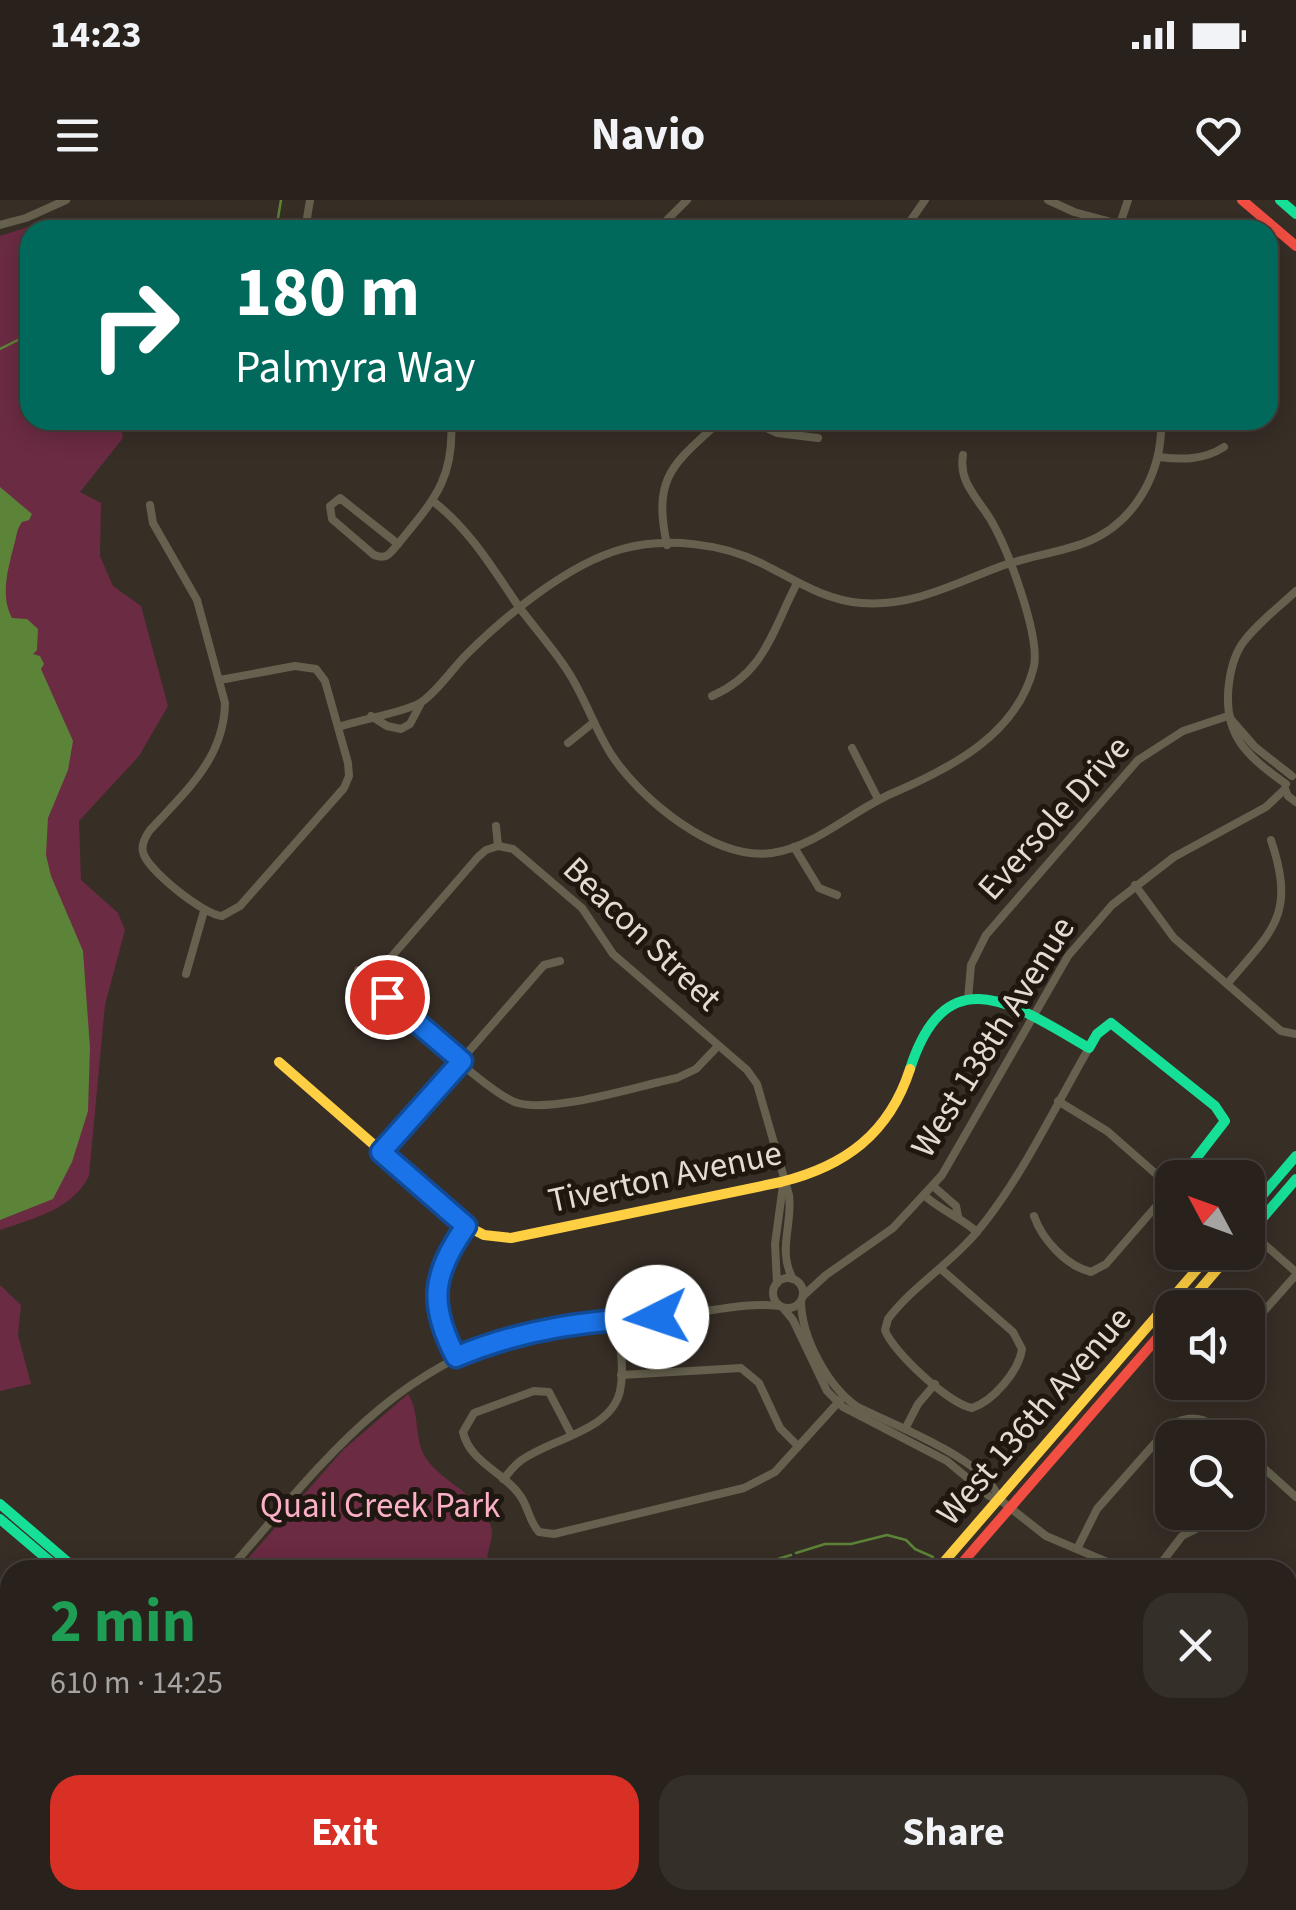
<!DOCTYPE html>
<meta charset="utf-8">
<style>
body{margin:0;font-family:"Source Sans 3",sans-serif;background:#352f29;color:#f1f3f6;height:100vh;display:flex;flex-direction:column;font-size:38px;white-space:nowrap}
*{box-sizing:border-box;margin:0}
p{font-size:32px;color:#a5a4a3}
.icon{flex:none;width:55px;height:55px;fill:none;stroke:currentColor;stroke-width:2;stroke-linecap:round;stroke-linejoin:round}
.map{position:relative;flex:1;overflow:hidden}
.details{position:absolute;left:0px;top:1360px;width:1298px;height:350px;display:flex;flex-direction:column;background:#29221c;border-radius:30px 30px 0 0;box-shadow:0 5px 25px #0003,0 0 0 2px #453f3b}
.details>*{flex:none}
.guide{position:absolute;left:20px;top:20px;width:1258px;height:210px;border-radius:30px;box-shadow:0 5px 25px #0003,0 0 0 2px #453f3b;background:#00695c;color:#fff;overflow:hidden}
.needle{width:65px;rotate:311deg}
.fabs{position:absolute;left:1155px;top:960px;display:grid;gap:20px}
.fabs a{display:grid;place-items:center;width:110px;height:110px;border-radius:20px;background:#29221c;box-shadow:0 5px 25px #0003,0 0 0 2px #453f3b;font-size:50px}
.pin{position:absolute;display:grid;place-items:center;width:85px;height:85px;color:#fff;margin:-42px;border:5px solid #fff;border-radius:50%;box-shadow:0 2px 10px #0007}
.me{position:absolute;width:110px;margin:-55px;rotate:266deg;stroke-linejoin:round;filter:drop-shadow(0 0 8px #0008)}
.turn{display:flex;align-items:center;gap:35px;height:210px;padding:0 50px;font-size:45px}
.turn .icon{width:130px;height:130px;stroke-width:2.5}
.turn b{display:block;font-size:70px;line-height:85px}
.round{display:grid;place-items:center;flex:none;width:105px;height:105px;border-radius:30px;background:#352f29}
.overview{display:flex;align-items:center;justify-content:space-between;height:170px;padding:0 50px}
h1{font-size:60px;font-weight:700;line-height:75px;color:#1e9e55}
.primary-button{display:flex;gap:20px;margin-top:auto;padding:20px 50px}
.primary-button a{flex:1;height:115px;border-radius:30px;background:#d93025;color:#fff;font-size:40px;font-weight:700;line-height:115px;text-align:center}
.primary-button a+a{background:#352f29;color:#f1f3f6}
.status{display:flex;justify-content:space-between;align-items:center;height:70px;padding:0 50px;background:#29221c;direction:ltr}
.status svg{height:28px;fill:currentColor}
header{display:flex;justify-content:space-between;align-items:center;height:130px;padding:0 50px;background:#29221c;font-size:45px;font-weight:700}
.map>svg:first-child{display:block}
.built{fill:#483623}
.green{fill:#6b2b43}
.water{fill:#5c8438}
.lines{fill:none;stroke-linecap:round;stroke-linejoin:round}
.stream{stroke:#5c8438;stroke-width:2.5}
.street{stroke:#66614e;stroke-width:8}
.fast{stroke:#16e098;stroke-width:10}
.slow{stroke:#ffcf43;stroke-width:10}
.jam{stroke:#f24e42;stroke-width:10}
.route-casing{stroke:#114b97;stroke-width:25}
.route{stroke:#1a73e8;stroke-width:18}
.labels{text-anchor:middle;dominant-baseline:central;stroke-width:10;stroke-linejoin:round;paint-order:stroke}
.street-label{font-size:35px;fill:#e5dbd1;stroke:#1f1811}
.park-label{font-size:35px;fill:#fbb0c7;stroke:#1f1811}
</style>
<div class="status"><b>14:23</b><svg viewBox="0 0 49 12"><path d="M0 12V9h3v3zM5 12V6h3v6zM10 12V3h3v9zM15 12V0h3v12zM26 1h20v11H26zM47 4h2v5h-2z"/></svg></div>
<header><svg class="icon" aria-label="menu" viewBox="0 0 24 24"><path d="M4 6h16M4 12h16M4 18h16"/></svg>Navio<svg class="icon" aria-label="heart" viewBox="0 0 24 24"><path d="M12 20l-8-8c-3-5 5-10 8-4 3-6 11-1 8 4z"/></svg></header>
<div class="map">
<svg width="1296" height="1710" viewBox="0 0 1296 1710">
<rect width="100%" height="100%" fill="#372e26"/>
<!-- built -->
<g class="built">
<path d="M359,1700h65l12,10h-86z"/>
<path d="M478,1700h162l-9,10h-142z"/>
</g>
<!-- green -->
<g class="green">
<path d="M40,23l3,7h-13v190h90l3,18 -43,54 21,11 -1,53 13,30 28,20 27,100 -29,50 -60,65 2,59 37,33 7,17 -20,75 -16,171c-17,34 -55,42 -89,54v-994z"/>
<path d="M0,1085l21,20 -3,30 13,49 -31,7z"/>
<path d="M408,1194c12,19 6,41 16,61 15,28 65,42 68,77 0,7 -3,17 -5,24l20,14h-269l105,-120z"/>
<path d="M0,1625l10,8v67h348l-9,10h-349z"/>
</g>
<!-- water -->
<path class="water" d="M0,287l32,27 -3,6 -7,2c-6,8 -5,14 -8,23 -6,24 -14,51 -2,73l15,1 11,10 -1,21 -4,4 7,2 4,8 -3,5 32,72 -5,29 -20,48 -2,37 5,21 32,75 7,97 -2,63 -16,51 -19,37 -53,21z"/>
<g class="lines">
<!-- stream -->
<g class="stream">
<path d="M276,30l5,-30"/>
<path d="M0,149l30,-15"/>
<path d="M796,1353l29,-9h26l36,-9 19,5 9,9 18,8"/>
<path d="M741,1370l50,-15"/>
<path d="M1288,1537l8,4"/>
<path d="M37,1700l12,10"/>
<path d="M252,1710l12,-5 3,-5"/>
</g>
<!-- street -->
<g class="street">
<path d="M1048,0l26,12 45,12"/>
<path d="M0,25l26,-7 40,-18"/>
<path d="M305,30l5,-30"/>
<path d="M657,30l30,-30"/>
<path d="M904,30l21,-30"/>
<path d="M1118,30l10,-30"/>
<path d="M750,220l27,13 41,5"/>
<path d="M1159,257c23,3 45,3 65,-10"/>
<path d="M340,298l58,46c-8,10 -12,16 -24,11l-42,-36 -2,-13z"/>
<path d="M434,302c36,28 59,67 85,105 15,20 32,39 46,60 19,27 28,59 46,87 29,45 104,107 161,99 43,-6 81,-43 121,-60 58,-25 125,-59 141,-127 6,-31 -26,-116 -42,-144 -13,-23 -34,-39 -29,-67"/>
<path d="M150,305l3,18 44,77 28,103c-1,56 -40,89 -75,127 -5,7 -9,14 -7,22 4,18 61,63 79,64l18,-10 104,-118 5,-12 -1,-13 -23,-82 -9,-12 -21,-3 -75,14"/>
<path d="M398,344c35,-43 57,-65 53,-124"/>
<path d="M667,345c-15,-70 7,-81 54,-125"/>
<path d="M712,496c53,-23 60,-65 85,-113"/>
<path d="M371,516l16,10 14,3 9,-5 10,-19"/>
<path d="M1228,516l27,31 37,29"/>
<path d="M338,527c24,-8 59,-13 80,-23 14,-6 36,-37 48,-49 39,-39 102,-91 156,-106 44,-12 100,-6 141,15 32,16 61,36 98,39 52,4 92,-19 138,-36 29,-11 60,-14 88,-25 49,-20 76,-71 74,-122"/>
<path d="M568,543l26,-21"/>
<path d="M852,548l26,51"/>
<path d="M1286,584c-39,-28 -64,-49 -57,-101 2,-15 6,-31 16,-43 14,-18 34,-33 51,-49"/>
<path d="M1285,589l3,7 8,6"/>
<path d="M496,626l2,20"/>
<path d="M498,646l15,3 69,59 31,46 134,116 10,14 32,111c4,29 -12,56 4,84"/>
<path d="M794,647l25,41 18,7"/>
<path d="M1135,685l39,53 107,93 15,3"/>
<path d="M358,770l22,5"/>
<path d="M186,774l18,-63"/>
<path d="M380,775l1,13 6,9c26,23 104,99 131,106 37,10 119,-17 159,-25l19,-9 22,-23"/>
<path d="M380,775l6,-12 92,-106 8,-7 12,-4"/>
<path d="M1227,784c46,-54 69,-69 44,-144"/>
<path d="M968,799l3,-34 15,-30 152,-175 45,-29 45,-15"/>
<path d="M1058,901l49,30 65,57"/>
<path d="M381,952l163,-187 16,-4"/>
<path d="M933,986l23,20 2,10"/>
<path d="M925,996c17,15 35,21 52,36"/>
<path d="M1034,1016c8,23 32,50 57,56l15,-8 66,-76"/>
<path d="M1248,1030l48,42"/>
<path d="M941,1069l72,63 9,17c-3,22 -29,52 -50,59 -23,-4 -80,-57 -87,-78l3,-11c24,-32 62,-55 88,-86 46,-55 77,-123 113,-185"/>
<circle cx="788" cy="1093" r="15"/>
<path d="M777,1083l-2,-39 8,-59"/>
<path d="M803,1096l23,-21 67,-47 49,-53 126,-219 44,-51 62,-48 92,-50 19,-18"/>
<path d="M801,1102c1,36 26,83 55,104 36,19 131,53 143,93"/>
<path d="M783,1108l10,12 34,71 16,16 104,54 42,35 10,3 47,37 80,34"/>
<path d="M1248,1129l48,-54"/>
<path d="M456,1157c-27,-51 -23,-85 11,-131"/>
<path d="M621,1175l120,-7 18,15 21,45 18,18"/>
<path d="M905,1229l13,-25 17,-20"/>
<path d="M571,1234l-22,-42 -15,-1 -60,22 -11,19c7,31 42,40 58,65 8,12 8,24 18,35l15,2 190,-46 31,-16 69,-76"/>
<path d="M1248,1254l48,43"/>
<path d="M503,1279c5,-5 10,-12 16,-17 29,-23 92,-30 101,-71 5,-23 -1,-49 -3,-72"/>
<path d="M1077,1349l20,-40 74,-84c24,-14 39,-4 58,13"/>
<path d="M229,1370c90,-103 166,-209 307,-240 43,-10 86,-11 130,-14 38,-2 76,-15 114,-10"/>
<path d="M1156,1370l26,-34 14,-7"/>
<path d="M0,1422l10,-9"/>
<path d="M0,1435l10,8"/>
<path d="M1288,1440l8,4"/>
<path d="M10,1500l-7,14 7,18"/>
<path d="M1288,1597l8,3"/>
<path d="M1288,1686l8,4"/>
<path d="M766,1700l13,10"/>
<path d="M1104,1700l20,10"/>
<path d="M750,1710l9,-10"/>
<path d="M1053,1710l4,-10"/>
</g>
<!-- fast -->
<g class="fast">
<path d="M1280,0l16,14"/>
<path d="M910,869c37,-115 106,-63 179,-21l8,-14 14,-11 104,83 10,15 -44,57"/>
<path d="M1248,1012l48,-56"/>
<path d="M1248,1035l48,-56"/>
<path d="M0,1304l77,66"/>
<path d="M0,1319l60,51"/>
<path d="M662,1710l8,-10"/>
</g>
<!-- slow -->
<g class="slow">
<path d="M279,862l188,164 17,9 27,3 270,-56c64,-16 108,-48 129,-113"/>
<path d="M1184,1108l48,-56"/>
<path d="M937,1370l275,-318"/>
<path d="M459,1700l11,10"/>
<path d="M643,1710l8,-10"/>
</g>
<!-- jam -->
<g class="jam">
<path d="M1242,0l54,46"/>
<path d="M956,1370l216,-249"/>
<path d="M437,1700l12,10"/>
</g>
</g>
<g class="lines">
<defs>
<path id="route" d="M387,797l75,64 -81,91 85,74c-34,48 -38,78 -10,131 66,-28 130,-36 201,-40"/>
</defs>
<!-- route casing -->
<use href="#route" class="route-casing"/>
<!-- route -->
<use href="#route" class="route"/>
</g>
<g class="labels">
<!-- street labels -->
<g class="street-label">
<text transform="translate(1054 618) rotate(-48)">Eversole Drive</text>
<text transform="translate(642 734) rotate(44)">Beacon Street</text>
<text transform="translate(993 837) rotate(-58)">West 138th Avenue</text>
<text transform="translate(665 977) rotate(-12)">Tiverton Avenue</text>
<text transform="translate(1034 1216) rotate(-49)">West 136th Avenue</text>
</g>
<!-- park labels -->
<g class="park-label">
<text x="380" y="1306">Quail Creek Park</text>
</g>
</g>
</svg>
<div class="fabs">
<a><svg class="needle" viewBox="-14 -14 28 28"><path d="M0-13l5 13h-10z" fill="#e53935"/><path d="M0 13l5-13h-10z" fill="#a5a4a3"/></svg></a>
<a><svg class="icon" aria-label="sound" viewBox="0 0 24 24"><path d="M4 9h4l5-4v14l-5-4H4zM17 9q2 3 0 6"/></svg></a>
<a><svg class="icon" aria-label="search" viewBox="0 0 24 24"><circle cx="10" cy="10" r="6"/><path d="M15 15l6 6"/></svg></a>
</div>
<div class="pin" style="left:387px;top:797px;background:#d93025"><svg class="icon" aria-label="arrive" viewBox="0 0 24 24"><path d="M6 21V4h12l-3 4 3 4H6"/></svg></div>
<svg class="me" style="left:657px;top:1117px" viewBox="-20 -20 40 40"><circle r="19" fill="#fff"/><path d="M0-13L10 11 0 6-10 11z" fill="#1a73e8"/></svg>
<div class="guide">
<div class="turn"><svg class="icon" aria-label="right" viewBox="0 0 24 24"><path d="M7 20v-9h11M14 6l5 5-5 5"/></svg><div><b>180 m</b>Palmyra Way</div></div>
</div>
<section class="details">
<div class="overview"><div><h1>2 min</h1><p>610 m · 14:25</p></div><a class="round"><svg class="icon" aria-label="close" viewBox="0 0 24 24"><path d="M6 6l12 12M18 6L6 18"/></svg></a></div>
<div class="primary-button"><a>Exit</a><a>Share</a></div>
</section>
</div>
